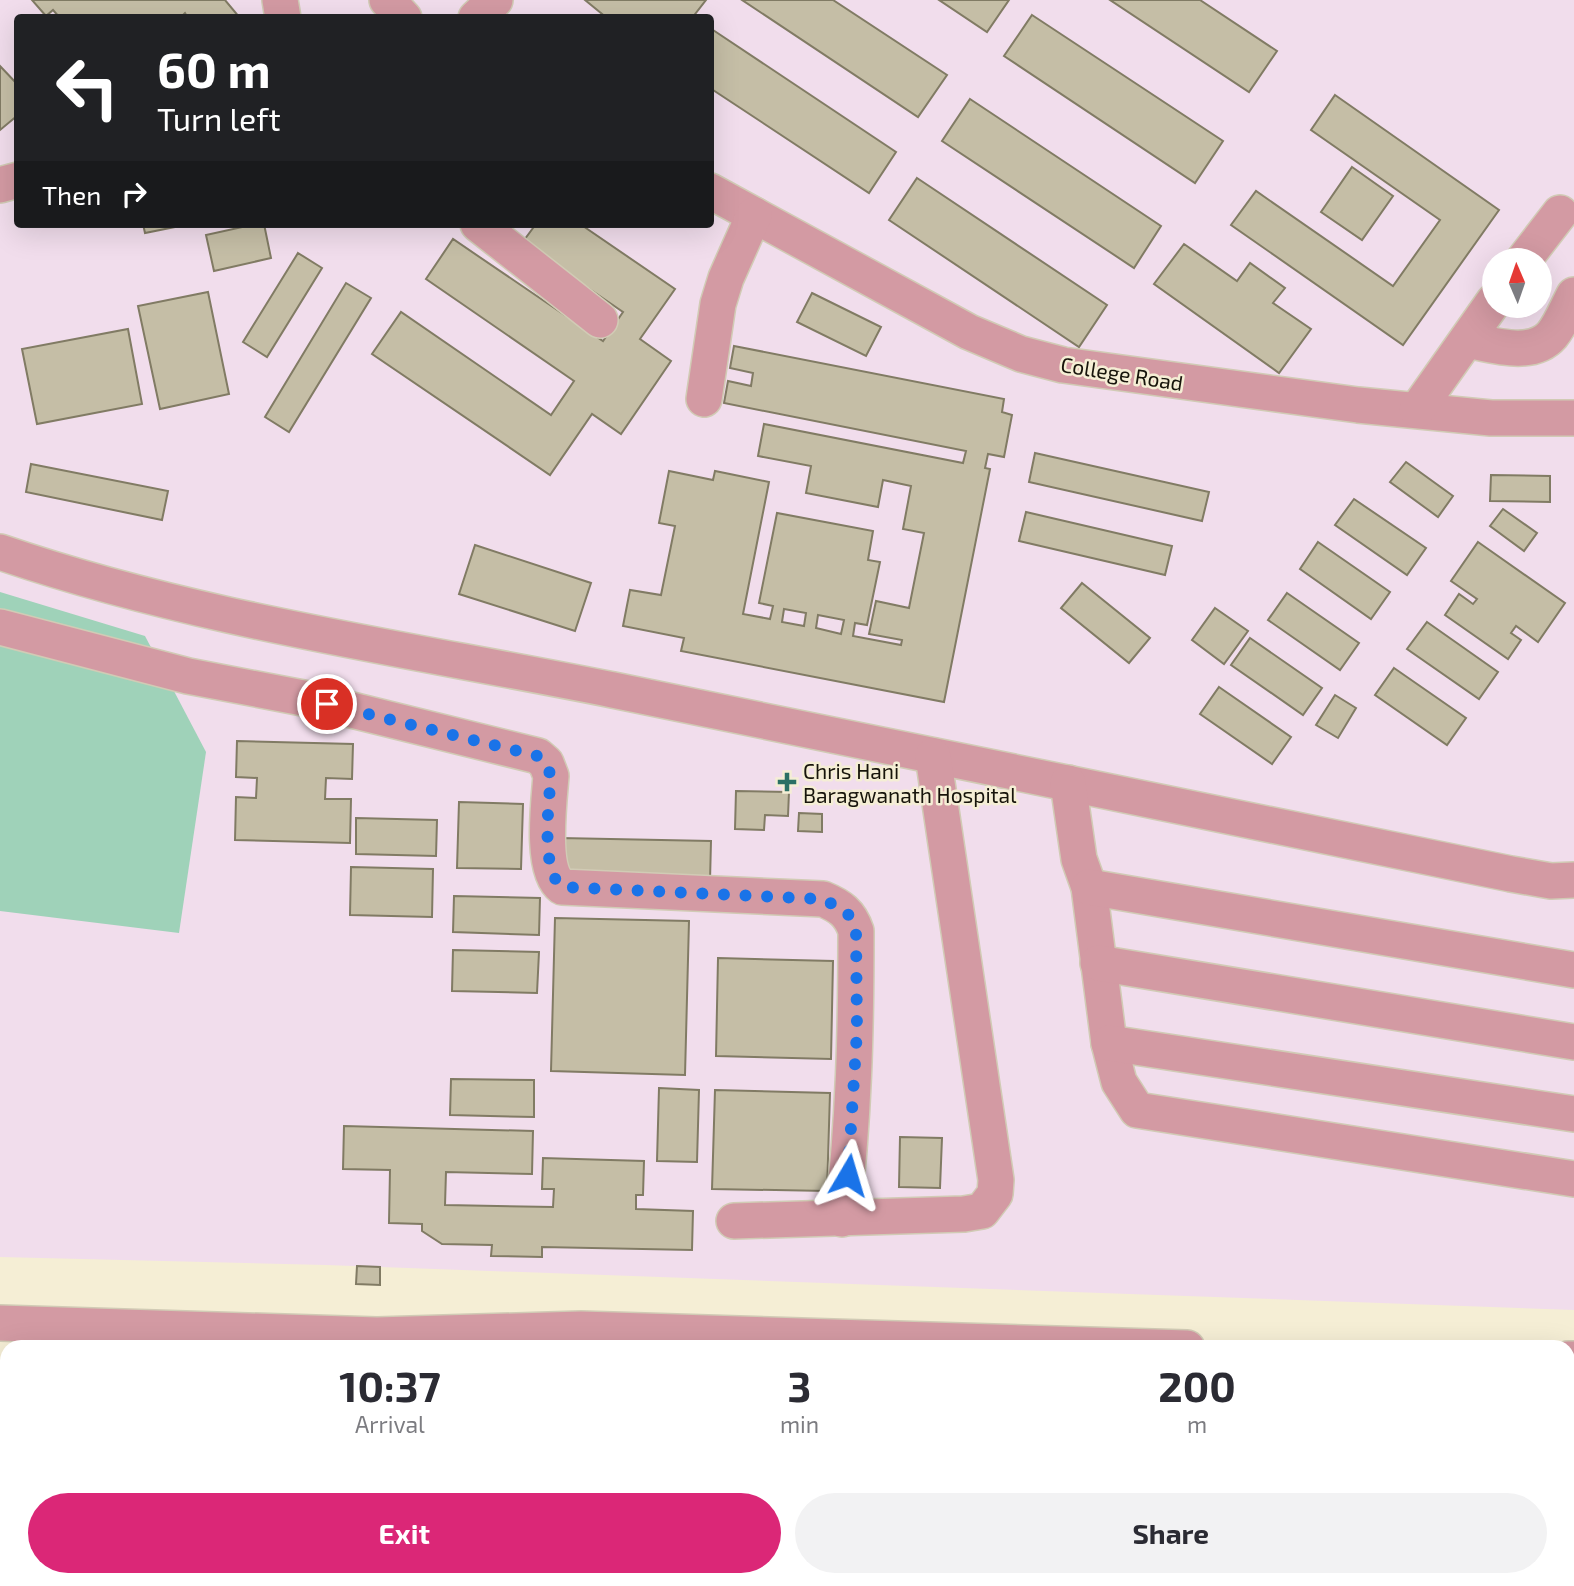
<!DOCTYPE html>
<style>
body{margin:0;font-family:"Exo 2",sans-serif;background:#f2f2f3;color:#2b2b33;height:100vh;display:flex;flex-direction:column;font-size:26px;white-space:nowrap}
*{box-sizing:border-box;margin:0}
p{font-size:23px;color:#7c7c81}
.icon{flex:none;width:38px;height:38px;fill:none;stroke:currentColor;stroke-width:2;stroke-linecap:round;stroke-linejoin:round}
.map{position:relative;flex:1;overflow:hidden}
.drawer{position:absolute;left:0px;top:1340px;width:1575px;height:247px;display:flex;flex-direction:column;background:#fff;border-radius:21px 21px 0 0;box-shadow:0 7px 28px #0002}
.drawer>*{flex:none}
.hud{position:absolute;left:14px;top:14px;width:700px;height:214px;border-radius:7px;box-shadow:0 7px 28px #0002;background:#202124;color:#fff;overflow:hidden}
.needle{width:46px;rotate:358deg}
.controls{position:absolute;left:1482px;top:248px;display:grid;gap:14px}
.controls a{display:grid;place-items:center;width:70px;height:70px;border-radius:50%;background:#fff;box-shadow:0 7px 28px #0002;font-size:35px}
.pin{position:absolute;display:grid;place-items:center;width:60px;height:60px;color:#fff;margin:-30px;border:4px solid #fff;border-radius:50%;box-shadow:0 2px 7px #0007}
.me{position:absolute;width:77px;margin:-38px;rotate:7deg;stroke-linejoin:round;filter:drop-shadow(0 0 5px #0008)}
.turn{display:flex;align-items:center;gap:24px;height:147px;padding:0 28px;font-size:32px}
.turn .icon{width:91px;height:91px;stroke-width:2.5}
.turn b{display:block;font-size:49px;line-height:60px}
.then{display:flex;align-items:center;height:66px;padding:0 28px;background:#0003;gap:14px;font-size:26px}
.eta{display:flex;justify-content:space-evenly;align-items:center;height:119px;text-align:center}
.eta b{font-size:42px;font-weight:700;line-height:49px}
.cta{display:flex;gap:14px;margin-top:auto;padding:14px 28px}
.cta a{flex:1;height:80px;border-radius:42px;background:#db2777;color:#fff;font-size:28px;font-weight:700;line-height:80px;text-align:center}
.cta a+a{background:#f2f2f3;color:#2b2b33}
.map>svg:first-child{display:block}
.medical{fill:#f1ddec;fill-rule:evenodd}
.green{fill:#9fd2b9}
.building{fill:#c5bea6;stroke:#817b64;stroke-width:2;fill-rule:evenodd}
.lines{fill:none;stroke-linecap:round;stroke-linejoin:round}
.minor-casing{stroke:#d1cbb5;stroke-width:38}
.minor{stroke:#d39aa3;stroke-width:35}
.route{stroke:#1a73e8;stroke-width:12;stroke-dasharray:0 21.6}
.poi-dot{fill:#2a7065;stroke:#f5eed5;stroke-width:2.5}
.labels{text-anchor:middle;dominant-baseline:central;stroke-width:5;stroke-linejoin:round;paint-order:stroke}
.street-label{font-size:21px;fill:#17140b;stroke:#f5eed5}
.poi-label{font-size:21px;fill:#17140b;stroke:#f5eed5;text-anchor:start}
</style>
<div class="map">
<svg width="1574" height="1586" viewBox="0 0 1574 1586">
<rect width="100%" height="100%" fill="#f5eed5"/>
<!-- medical -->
<path class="medical" d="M0,0h1574v1310l-1248,-45 -326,-8zM18,18h692v206h-692zM1494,261h46v45h-46z"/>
<!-- green -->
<path class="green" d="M0,592l145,44 61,116 -27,181 -179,-22z"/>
<!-- building -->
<g class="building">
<path d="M32,0h193l15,18h-52l-3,-5 -5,5h-120l-7,-8 -7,6z"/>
<path d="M585,0h121l-14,18h-85z"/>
<path d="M742,0h91l114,75 -29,42z"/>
<path d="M939,0h70l-22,32z"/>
<path d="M1110,0h90l77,51 -28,41z"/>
<path d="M1032,15l191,126 -28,42 -191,-127z"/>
<path d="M710,28l186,124 -27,41 -159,-105z"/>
<path d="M0,66l18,19v30l-18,15z"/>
<path d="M1335,95l164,115 -96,135 -172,-120 25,-34 137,95 47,-66 -129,-90z"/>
<path d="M970,99l191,127 -27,42 -192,-127z"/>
<path d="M1352,167l41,29 -31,44 -41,-28z"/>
<path d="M917,178l190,127 -28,42 -190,-127z"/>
<path d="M143,224h47l-45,9z"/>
<path d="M256,224h8l7,34 -57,13 -8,-36z"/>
<path d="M536,224h44l95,65 -35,50 31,22 -50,73 -29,-20 -42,61 -178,-121 29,-42 150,103 23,-34 -148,-102 27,-40 150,102 20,-29 -101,-69z"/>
<path d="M1184,244l53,37 13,-18 35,25 -12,15 38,26 -32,44 -125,-89z"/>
<path d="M298,253l24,15 -55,89 -24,-15z"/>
<path d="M346,283l25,15 -82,134 -24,-15z"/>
<path d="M208,292l21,102 -69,15 -22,-103z"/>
<path d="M812,293l69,34 -15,29 -69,-34z"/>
<path d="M128,329l14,75 -105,20 -15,-75z"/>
<path d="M734,346l270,53 -2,13 10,3 -8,42 -16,-3 -3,14 5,1 -46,233 -263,-51 3,-13 -61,-12 7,-36 31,5 14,-69 -16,-3 10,-52 44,9 2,-9 54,11 -26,132 27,5 3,-13 -14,-3 18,-90 96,18 -5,29 12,2 -13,63 -12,-2 -2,13 48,9 1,-5 -33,-6 7,-33 33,7 15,-75 -21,-4 8,-43 -28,-6 -5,27 -72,-14 5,-27 -53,-10 6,-32 199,39 3,-12 -242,-48 4,-22 23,5 2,-13 -23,-5zM784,609l22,4 -2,13 -22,-4zM818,615l26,5 -3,14 -25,-6z"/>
<path d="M1035,453l174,39 -7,29 -173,-39z"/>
<path d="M1406,462l47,34 -15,21 -48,-35z"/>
<path d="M31,464l137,27 -6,29 -136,-28z"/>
<path d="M1491,475l59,1v26l-60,-1z"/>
<path d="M1354,499l72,49 -19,27 -72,-50z"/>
<path d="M1503,509l34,24 -13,18 -34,-25z"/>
<path d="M1026,512l146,34 -7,29 -146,-34z"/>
<path d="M1318,542l72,50 -19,27 -71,-50z"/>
<path d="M1478,542l87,61 -27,39 -22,-16 -5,7 10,7 -13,19 -63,-44 14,-21 14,10 4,-5 -26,-18z"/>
<path d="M475,545l116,38 -16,48 -116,-37z"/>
<path d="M1082,583l68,55 -21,25 -68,-55z"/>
<path d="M1287,593l72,50 -19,27 -72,-50z"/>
<path d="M1215,608l33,23 -24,33 -32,-24z"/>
<path d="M1427,622l71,50 -19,27 -72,-50z"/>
<path d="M1250,638l72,50 -19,27 -72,-50z"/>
<path d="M1394,668l72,50 -19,27 -72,-50z"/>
<path d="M1219,687l72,50 -19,27 -72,-50z"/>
<path d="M1335,695l21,13 -18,30 -22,-13z"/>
<path d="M237,741l116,3 -1,35 -26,-1 -1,21h26l-1,44 -115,-3 1,-43 20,1 1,-20 -21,-1z"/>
<path d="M736,791l53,1 -1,24 -23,-1 -1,15 -29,-1z"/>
<path d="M459,802l64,2 -2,65 -64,-1z"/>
<path d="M799,813l23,1v18l-24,-1z"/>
<path d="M356,818l81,2 -1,36 -80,-2z"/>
<path d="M560,838l151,3 -1,40 -151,-4z"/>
<path d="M351,867l82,2 -1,48 -82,-2z"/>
<path d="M454,896l86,2 -1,37 -86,-3z"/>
<path d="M555,918l134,3 -4,154 -134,-4z"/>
<path d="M453,950l86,2 -2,41 -85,-2z"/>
<path d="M718,958l115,3 -2,98 -115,-3z"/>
<path d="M451,1079l83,1v37l-84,-2z"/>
<path d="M659,1088l40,2 -2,72 -40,-1z"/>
<path d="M715,1090l115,3 -3,98 -115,-2z"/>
<path d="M344,1126l189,5 -1,43 -86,-2 -1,33 108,2 1,-18h-12l1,-31 101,3 -1,34h-7v14l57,2 -1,39 -150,-3v10l-51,-1 1,-11 -50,-1 -20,-13v-7l-33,-1 1,-53 -47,-1z"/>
<path d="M900,1137l42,1 -2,50 -41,-1z"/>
<path d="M357,1266l23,1v18l-24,-1z"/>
</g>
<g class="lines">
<defs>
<g id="minor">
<path d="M280,0l3,18"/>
<path d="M387,0l17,18"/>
<path d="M476,18l19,-18"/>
<path d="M0,185l18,-5"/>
<path d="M710,191l259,141 52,22 42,11 295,40 133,13h83"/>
<path d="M478,224l122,96"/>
<path d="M1523,261l37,-48"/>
<path d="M1467,340c26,5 65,18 85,-5 9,-11 15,-27 22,-40"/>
<path d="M704,399l14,-95 8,-26 28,-63"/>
<path d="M1417,410l77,-109"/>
<path d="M0,552c198,68 409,97 613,138 300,60 599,122 898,184l40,7 23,-1"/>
<path d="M0,627l188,49 115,22 235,58 8,7 5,13c-2,25 -11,95 11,111l261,12c17,7 27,14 33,32 0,97 -2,191 -14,288"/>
<path d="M1068,783l11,76 10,28 20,156 10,39 18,28 437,69"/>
<path d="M1089,887l485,83"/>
<path d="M1098,963l476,79"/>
<path d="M1109,1043l465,71"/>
<path d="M734,1221l230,-7 18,-3 13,-17 1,-14 -63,-424"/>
<path d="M0,1323l377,12 204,-6 606,19"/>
<path d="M1568,1359h6"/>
<path d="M0,1521h7"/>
<path d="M572,1586l1,-6"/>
<path d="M1426,1586v-6"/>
</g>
</defs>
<!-- minor casing -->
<use href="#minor" class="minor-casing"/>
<!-- minor -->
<use href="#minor" class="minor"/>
</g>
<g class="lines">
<!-- route -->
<path class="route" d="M327,704l211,52 8,8 5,12c-2,25 -11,95 11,111l261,12 24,13 9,19 1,100 -9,144"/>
</g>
<!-- markers -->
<path class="poi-dot" d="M783.5 771.5h7v7h7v7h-7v7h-7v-7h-7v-7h7z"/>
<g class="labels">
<!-- street labels -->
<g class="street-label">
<text transform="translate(1122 373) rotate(9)">College Road</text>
</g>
<!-- poi labels -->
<g class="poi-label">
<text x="803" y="770">Chris Hani<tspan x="803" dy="24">Baragwanath Hospital</tspan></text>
</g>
</g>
</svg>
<div class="controls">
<a><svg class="needle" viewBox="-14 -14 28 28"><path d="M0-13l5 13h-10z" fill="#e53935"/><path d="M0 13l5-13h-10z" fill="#7c7c81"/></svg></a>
</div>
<div class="pin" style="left:327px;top:704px;background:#d93025"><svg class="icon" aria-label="arrive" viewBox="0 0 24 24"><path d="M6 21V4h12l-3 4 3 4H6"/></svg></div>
<svg class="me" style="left:848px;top:1175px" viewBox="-20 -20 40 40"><path d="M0-17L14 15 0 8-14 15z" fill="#1a73e8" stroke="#fff" stroke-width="4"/></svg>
<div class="hud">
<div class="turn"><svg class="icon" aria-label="left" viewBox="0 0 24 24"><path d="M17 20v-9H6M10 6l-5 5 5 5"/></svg><div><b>60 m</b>Turn left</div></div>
<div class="then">Then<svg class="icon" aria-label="right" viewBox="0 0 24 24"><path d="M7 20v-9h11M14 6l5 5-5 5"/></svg></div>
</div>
<section class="drawer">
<div class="eta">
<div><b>10:37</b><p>Arrival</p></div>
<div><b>3</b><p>min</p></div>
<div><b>200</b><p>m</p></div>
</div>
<div class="cta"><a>Exit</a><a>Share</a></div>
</section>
</div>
